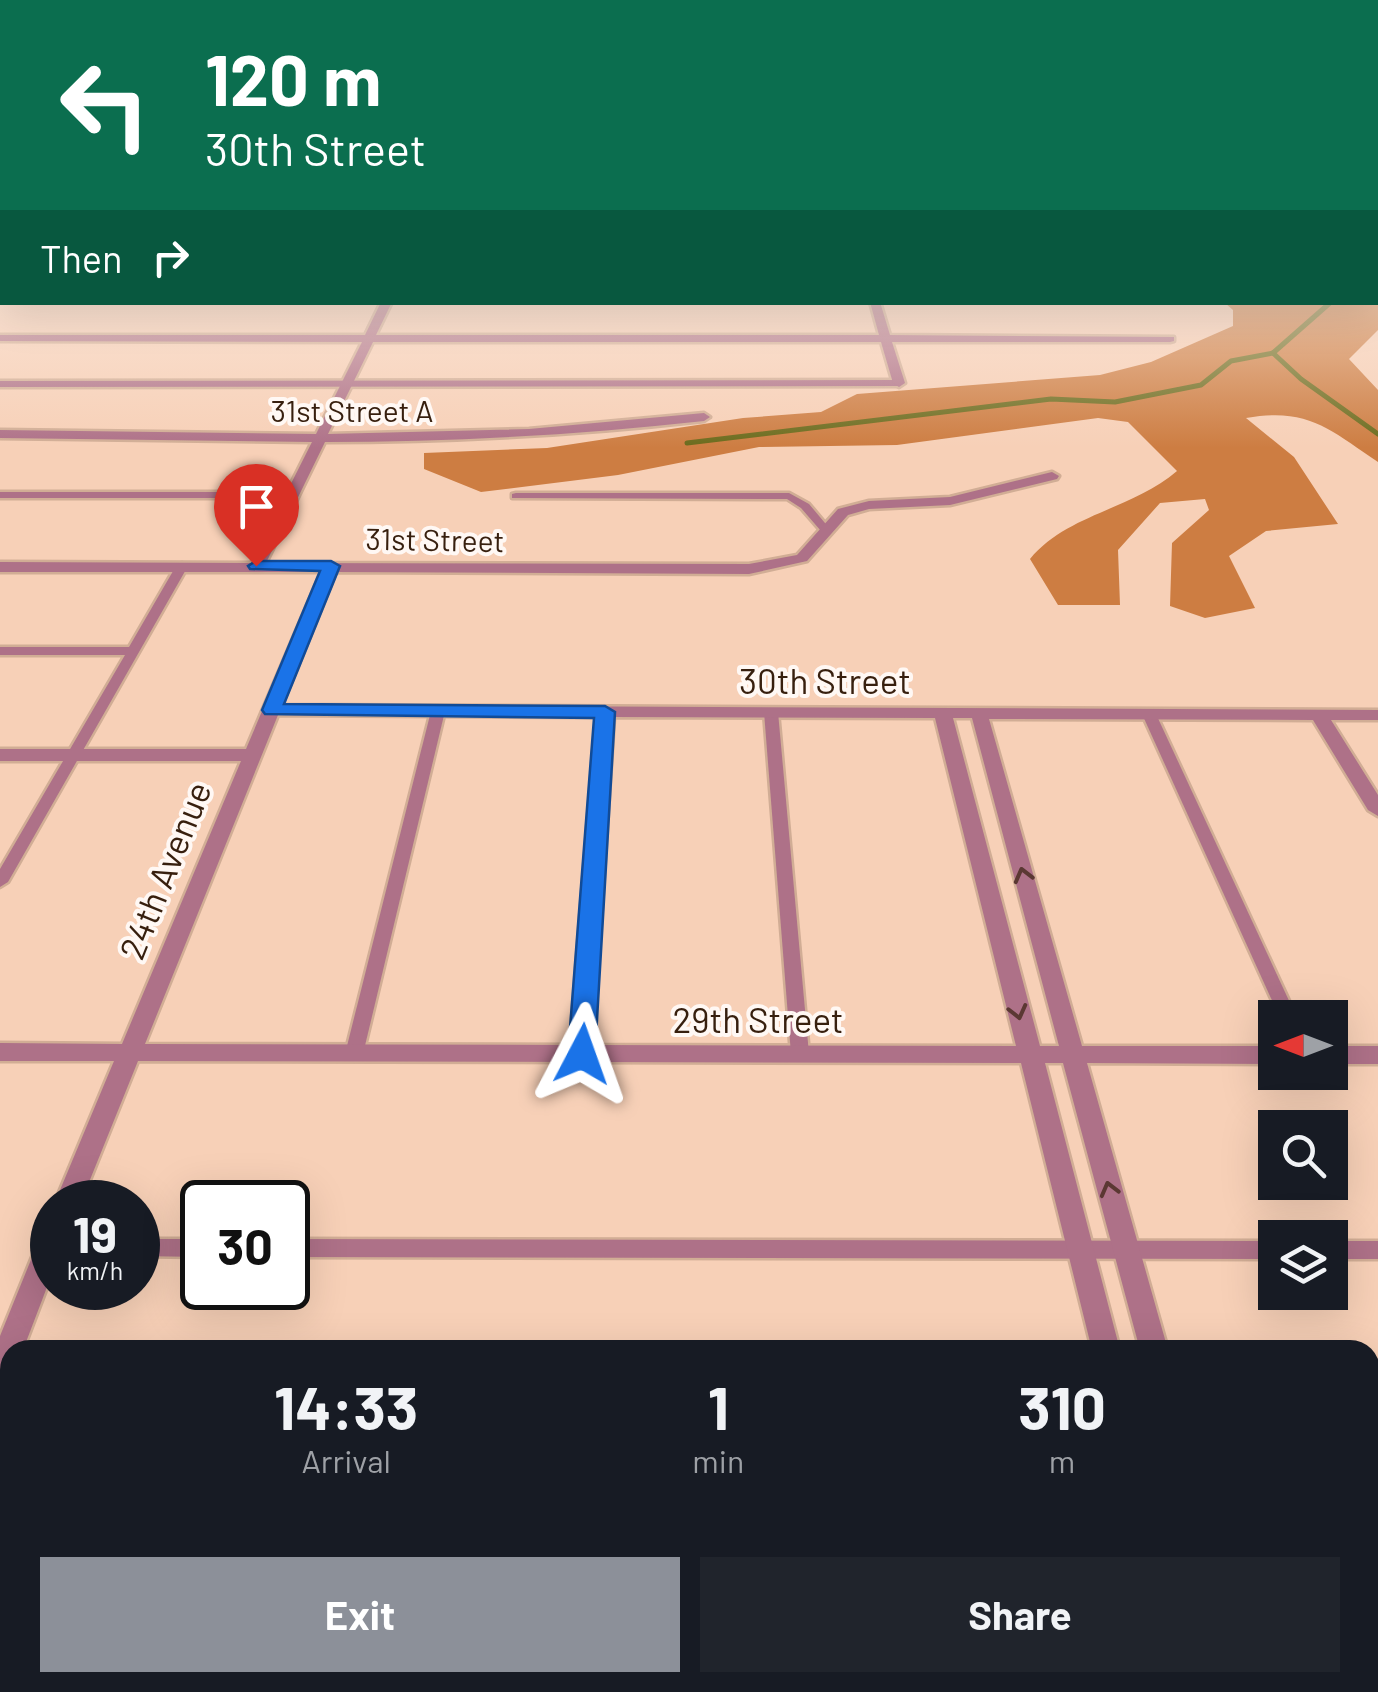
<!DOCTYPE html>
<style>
body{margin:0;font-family:Barlow,sans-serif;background:#20242c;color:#f1f3f6;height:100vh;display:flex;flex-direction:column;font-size:38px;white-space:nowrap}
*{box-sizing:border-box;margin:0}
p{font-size:32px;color:#9ea1a6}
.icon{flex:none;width:55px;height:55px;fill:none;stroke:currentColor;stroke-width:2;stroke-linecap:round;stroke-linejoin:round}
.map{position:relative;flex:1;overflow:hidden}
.sheet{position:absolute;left:0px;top:1340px;width:1380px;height:352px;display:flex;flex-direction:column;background:#171b24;border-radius:30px 30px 0 0;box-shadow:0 10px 40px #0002}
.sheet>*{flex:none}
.guide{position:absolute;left:0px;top:0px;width:1380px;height:305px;box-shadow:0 10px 40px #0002;background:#0b6e4f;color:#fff;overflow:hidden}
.needle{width:65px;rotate:270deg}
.controls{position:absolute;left:1258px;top:1000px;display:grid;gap:20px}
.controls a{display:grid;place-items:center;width:90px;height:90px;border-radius:0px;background:#171b24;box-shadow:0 10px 40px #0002;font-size:50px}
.speed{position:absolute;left:30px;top:1180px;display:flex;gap:20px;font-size:50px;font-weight:700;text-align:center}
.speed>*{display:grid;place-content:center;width:130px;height:130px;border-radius:50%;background:#171b24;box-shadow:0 10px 40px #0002;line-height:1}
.speed small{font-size:25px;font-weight:400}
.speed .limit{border:5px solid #111;border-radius:15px;background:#fff;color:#111}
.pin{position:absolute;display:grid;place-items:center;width:85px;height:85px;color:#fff;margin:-102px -42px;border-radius:50% 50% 50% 0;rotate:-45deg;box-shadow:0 0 10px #0007}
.pin .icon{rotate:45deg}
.me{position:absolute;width:110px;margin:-55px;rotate:4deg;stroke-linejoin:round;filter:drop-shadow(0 0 8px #0008)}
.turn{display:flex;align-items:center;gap:35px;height:210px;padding:0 40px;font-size:45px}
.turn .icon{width:130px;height:130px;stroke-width:2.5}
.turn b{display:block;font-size:70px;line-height:85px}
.then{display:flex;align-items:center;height:95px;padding:0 40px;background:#0003;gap:20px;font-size:38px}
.eta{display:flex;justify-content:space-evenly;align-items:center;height:170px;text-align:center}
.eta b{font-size:60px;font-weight:700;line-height:70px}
.primary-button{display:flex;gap:20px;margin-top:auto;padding:20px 40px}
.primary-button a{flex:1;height:115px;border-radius:0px;background:#8c9099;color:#fff;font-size:40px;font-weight:700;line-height:115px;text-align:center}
.primary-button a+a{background:#20242c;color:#f1f3f6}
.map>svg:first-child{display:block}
.forest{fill:#cd7d42}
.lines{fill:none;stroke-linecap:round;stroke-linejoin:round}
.stream{stroke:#6b6b1d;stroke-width:5}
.service-casing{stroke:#d1ad95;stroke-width:5}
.minor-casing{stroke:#d1ad95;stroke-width:5}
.service{fill:#ae7188;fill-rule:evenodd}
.minor{fill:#ae7188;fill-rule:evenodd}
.oneway{stroke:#5b3833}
.route{fill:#1a73e8;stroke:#114b97;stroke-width:2.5}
.labels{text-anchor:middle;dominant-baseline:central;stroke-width:8;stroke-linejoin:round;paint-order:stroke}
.far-street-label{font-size:30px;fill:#371f0e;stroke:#fff8f4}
.street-label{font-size:35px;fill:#371f0e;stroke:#fff8f4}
</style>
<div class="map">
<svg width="1378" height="1692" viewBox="0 0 1378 1692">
<rect width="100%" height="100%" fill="#f7d0b7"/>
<!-- forest -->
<path class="forest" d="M1378,254v76l-29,29 29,31v72c-49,-33 -70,-55 -132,-44l48,39 44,67 -72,7 -37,25 26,52 -50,10 -35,-12 2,-63 37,-33 -4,-11 -45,4 -42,47 2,55h-62l-28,-46c37,-45 101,-49 147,-88l-49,-49 -30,-4 -201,27 -138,2 -141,28 -137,17 -57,-23v-16l123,-5 196,-30 78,-6 36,-18 243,-19 51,-13 82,-36v-16l-8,-7 153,-1z"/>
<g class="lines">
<!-- stream -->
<g class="stream">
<path d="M1273,353l28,26 77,55"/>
<path d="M687,443l364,-44 64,3 86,-17 30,-24 42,-8 58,-51"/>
</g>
<defs>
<g id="service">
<rect x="0" y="297" width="2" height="4"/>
<path d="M0,381l899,-1 4,3 -4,3 -899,1z"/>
<path d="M0,492h293l5,3 -5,3h-293z"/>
<path d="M516,493h273l20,11 21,25 -9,2 -20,-23 -14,-9 -275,-1v-4z"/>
<path d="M182,563l6,3 -180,316 -8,5v-18l125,-214h-125v-8h129l47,-81z"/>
<path d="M438,707l7,4 -82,343 -3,5 -6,2 -6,-2 -3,-5 86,-343z"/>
<path d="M771,708l7,4 31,342 -3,5 -6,2 -6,-2 -3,-5 -27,-342z"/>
<path d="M1149,710l7,4 141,304h-17l-138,-304z"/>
<path d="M202,1239v18l-64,-1v-17z"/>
<path d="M288,1239l987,2v18l-987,-2z"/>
<rect x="1330" y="1241" width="48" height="18"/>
</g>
<g id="minor">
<rect x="0" y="261" width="2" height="6"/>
<path d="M381,302h11l-16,33h503l-9,-33h10l10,33 284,2v4l-4,1h-278l13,41 -6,4 -6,-4 -12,-41h-508l-45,92 201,-5 175,-16 6,4 -6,4c-126,14 -252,21 -379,21l-59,121 483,1 48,-9 41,-46 31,-8 81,-4 102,-25 7,4 -2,3 -107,26 -81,4 -21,6 -41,46 -58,13 -413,-2 -54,133 1096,5v10h-47l47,75v21l-10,-6 -55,-90 -324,-1 93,327h193v18l-188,-1 81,287h-28l-77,-287h-18l75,287h-28l-71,-287 -883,-2 -57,141h-26l59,-141h-114v-18l122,1 119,-283h-241v-12h246l75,-177h-321v-10l251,1 61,-121 -312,-4v-8l316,4 46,-92 -362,-1v-6h365zM278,715l318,2 -26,328 -425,-1zM614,717l321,1 81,328 -423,-1zM953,718h19l87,328h-19z"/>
<rect x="1330" y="1046" width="48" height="18"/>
<path d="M52,1229v45l-29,76h-13v33l-10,3v-50l39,-96 4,-8z"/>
<path d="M0,1439l10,4v32l-10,-4z"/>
<rect x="1370" y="1543" width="8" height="32"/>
<rect x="1370" y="1594" width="8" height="34"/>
<path d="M10,1661v21h15l-6,10h-19v-27z"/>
<path d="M1176,1682h34l2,10h-34z"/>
<path d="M1233,1682h34l3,10h-34z"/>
</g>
</defs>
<!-- service casing -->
<use href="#service" class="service-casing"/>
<!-- minor casing -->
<use href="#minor" class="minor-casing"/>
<!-- service -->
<use href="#service" class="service"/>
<!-- minor -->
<use href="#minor" class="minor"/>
</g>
<!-- one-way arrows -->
<defs><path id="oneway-chevron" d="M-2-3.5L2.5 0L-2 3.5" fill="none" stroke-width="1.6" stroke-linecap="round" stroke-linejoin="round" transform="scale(2.5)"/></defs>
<g class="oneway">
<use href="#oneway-chevron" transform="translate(1023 875) rotate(-105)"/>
<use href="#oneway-chevron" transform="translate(1018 1012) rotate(76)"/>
<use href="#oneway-chevron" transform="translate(1109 1189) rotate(-105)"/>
</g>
<!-- sky -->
<linearGradient id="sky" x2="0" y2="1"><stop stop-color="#7fa499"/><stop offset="0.47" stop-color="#fbeadf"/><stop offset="1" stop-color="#fbeadf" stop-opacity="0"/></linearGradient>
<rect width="1378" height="448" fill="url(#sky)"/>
<!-- route -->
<path class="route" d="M256,561h75l9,5 -56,138 321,2 10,6 -20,342 -4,7h-19l-4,-7 26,-336 -329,-4 -3,-4 58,-139 -70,-2 -2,-3z"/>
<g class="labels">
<!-- far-street labels -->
<g class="far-street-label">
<text x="352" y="410">31st Street A</text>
<text transform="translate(435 539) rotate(1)">31st Street</text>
</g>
<!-- street labels -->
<g class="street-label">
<text x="825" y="680">30th Street</text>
<text transform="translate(164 870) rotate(-68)">24th Avenue</text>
<text x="758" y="1019">29th Street</text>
</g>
</g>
</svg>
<div class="controls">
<a><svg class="needle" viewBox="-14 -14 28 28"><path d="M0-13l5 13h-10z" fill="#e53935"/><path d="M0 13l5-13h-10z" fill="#9ea1a6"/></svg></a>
<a><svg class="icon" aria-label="search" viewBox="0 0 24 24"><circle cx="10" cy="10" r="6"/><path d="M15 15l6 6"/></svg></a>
<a><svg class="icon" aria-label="layers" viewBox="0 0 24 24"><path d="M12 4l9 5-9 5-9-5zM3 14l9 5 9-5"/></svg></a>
</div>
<div class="speed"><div>19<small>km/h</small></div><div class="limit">30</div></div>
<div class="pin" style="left:256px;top:566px;background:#d93025"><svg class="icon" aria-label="arrive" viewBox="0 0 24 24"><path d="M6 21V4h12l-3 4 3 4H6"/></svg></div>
<svg class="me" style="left:582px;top:1054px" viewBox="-20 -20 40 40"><path d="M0-17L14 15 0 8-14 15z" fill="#1a73e8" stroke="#fff" stroke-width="4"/></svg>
<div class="guide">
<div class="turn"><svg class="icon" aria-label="left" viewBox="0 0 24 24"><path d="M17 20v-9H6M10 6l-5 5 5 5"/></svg><div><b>120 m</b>30th Street</div></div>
<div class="then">Then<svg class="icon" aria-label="right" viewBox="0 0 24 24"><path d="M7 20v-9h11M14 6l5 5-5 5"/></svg></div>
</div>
<section class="sheet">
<div class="eta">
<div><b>14:33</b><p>Arrival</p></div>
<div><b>1</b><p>min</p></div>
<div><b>310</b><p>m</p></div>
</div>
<div class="primary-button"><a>Exit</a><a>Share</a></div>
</section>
</div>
